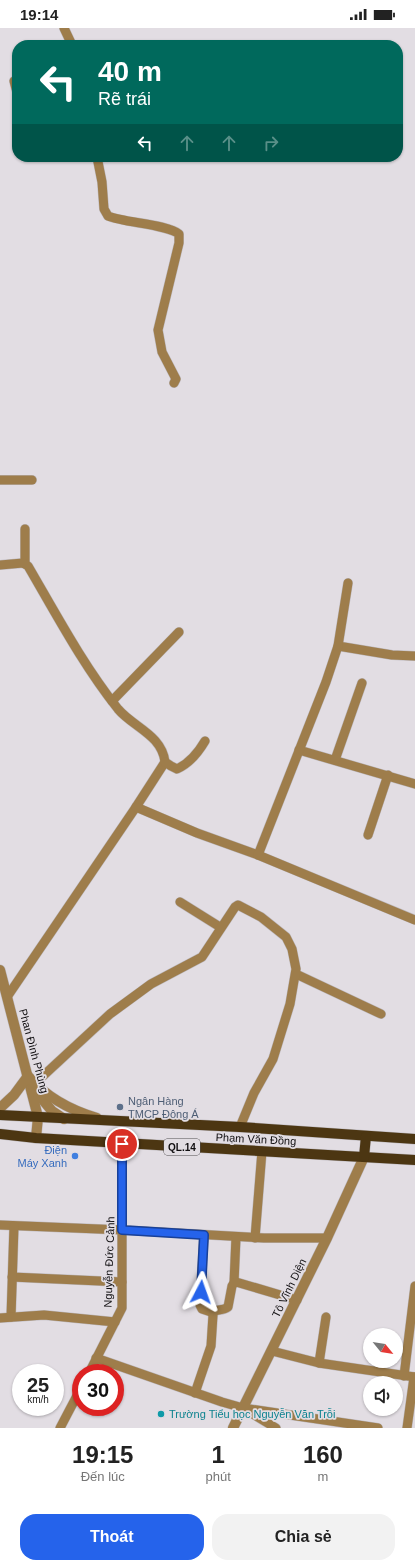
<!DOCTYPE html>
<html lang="vi">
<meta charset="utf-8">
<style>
body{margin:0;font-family:Arial,sans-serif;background:#f2f2f2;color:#222;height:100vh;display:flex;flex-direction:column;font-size:15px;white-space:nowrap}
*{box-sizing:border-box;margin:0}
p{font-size:13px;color:#767676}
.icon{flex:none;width:22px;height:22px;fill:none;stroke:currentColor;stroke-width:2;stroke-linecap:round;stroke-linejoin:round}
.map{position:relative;height:1400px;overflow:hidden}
.sheet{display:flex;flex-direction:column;background:#fff;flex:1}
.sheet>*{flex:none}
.banner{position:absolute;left:12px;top:12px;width:391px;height:122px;border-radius:16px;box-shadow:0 1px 3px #0004;background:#00695c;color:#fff;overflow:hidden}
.needle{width:26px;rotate:120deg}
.buttons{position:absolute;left:363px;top:1300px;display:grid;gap:8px}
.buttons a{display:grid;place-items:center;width:40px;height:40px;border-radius:50%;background:#fff;box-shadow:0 1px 3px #0004;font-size:20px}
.speed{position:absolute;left:12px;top:1336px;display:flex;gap:8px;font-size:20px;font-weight:700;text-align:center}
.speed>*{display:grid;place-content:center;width:52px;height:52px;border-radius:50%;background:#fff;box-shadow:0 1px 3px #0004;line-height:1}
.speed small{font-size:10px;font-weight:400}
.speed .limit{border:6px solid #d22;background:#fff;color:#111}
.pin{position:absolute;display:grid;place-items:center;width:34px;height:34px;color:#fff;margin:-17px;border:2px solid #fff;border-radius:50%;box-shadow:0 1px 4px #0007}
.me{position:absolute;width:44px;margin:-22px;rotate:4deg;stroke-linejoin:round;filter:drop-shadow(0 0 3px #0008)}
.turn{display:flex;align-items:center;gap:14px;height:84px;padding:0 20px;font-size:18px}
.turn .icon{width:52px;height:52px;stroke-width:2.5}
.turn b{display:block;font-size:28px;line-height:34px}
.lanes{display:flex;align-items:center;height:38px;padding:0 20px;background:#0003;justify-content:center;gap:20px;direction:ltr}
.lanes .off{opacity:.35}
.eta{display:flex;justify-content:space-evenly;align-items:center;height:68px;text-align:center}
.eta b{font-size:24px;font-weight:800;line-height:28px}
.cta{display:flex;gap:8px;margin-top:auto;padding:8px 20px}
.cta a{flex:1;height:46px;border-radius:16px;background:#2563eb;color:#fff;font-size:16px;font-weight:800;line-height:46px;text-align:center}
.cta a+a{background:#f2f2f2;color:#222}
.status{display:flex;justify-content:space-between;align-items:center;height:28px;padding:0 20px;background:#fff;direction:ltr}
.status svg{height:11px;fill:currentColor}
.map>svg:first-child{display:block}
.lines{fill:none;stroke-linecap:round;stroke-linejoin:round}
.minor-casing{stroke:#bcb8bd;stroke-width:10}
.tertiary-casing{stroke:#bcb8bd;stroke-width:11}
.primary-casing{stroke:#bcb8bd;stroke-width:11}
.minor{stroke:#9e7d4b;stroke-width:9}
.tertiary{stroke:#9e7d4b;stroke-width:10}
.primary{stroke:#4c3612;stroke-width:10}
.route-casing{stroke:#184099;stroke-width:10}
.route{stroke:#2563eb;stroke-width:7}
.service-dot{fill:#5c6f8a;stroke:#e2dde3;stroke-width:1.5}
.shop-dot{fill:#3f7fe0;stroke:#e2dde3;stroke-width:1.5}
.culture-dot{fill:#0f9aa8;stroke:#e2dde3;stroke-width:1.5}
.labels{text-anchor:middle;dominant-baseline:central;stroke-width:3.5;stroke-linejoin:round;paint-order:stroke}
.shield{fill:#e2dde3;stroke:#4f4c4f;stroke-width:1}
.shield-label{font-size:10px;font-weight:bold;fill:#100e10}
.street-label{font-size:11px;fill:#100e10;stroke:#e2dde3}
.service-label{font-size:11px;fill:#4e5e75;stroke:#e2dde3;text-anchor:start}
.shop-label{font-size:11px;fill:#366cbe;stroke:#e2dde3;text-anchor:end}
.culture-label{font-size:11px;fill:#0d838f;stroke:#e2dde3;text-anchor:start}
</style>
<div class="status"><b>19:14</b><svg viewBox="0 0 49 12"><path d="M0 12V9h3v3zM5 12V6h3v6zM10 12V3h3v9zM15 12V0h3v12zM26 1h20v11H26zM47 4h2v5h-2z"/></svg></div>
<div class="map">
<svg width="415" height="1400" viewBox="0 0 415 1400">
<rect width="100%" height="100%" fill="#e2dde3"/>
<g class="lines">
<defs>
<g id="minor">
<path d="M64,0l8,17"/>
<path d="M14,53l3,11"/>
<path d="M97,129l5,25 2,27 4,7c17,7 58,8 71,18v9l-21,87 4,22 14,27 -2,4"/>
<path d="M0,452h32"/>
<path d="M25,501v35"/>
<path d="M0,537l23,-2 5,3c28,48 55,99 90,143 15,18 44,26 47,53l-29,45 -129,190"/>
<path d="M338,618l54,9 23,1"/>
<path d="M112,673l67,-69"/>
<path d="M299,722l116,34"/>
<path d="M335,732l27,-77"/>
<path d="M165,734l6,4 6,3c13,-6 21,-16 28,-28"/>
<path d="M136,779l61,26 61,22 157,65"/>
<path d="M368,807l20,-60"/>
<path d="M258,827l68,-173 12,-36 10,-63"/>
<path d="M180,874l40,25"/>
<path d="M296,946l85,40"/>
<path d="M31,1059l79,-73 41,-30 51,-27 33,-50 3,-2 23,12 25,20 6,12 4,20 -6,35 -17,55 -19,34 -14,34"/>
<path d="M0,1197l123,5 141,8h63"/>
<path d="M255,1210l7,-87"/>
<path d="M12,1249l110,5"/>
<path d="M234,1255l2,-46"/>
<path d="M211,1284c6,-3 12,-1 17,-5l4,-21 2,-3 2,-1 61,18"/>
<path d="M11,1289l3,-91"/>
<path d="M0,1290l44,-3 71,7"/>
<path d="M272,1323l47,12 96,14"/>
<path d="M96,1330l126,44 21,6 135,20"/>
<path d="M319,1335l7,-46"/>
<path d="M89,1345l33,-65v-164"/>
<path d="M404,1348l11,-90"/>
<path d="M195,1365l16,-47 2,-31 -2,-3 -9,-3 -2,-4 4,-70"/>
<path d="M246,1382l30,18"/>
<path d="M60,1400l21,-40"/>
<path d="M407,1400l7,-51"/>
</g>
<g id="tertiary">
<path d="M0,942l38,147 -2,21"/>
<path d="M33,1060l19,23 12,8"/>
<path d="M0,1080l14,-13 14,-19c19,22 42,34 69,42"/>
<path d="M233,1400l94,-190 37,-81"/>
</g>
<g id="primary">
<path d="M0,1087l240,12 175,12"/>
<path d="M0,1106l36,4 379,22"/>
<path d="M364,1129l2,-21"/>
</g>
</defs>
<!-- minor casing -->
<use href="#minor" class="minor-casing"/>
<!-- tertiary casing -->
<use href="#tertiary" class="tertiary-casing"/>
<!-- primary casing -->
<use href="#primary" class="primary-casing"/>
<!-- minor -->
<use href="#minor" class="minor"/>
<!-- tertiary -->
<use href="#tertiary" class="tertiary"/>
<!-- primary -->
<use href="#primary" class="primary"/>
</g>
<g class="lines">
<defs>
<path id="route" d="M122,1116v86l82,5 -3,57"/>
</defs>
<!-- route casing -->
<use href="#route" class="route-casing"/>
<!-- route -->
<use href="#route" class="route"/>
</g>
<!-- markers -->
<circle class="service-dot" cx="120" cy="1079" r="4"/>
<circle class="shop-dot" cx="75" cy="1128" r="4"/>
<circle class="culture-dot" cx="161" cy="1386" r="4"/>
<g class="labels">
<!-- shield labels -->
<rect class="shield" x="164" y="1111" width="36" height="16" rx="3"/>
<g class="shield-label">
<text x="182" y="1119">QL.14</text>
</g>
<!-- street labels -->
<g class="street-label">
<text transform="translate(34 1023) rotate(75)">Phan Đình Phùng</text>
<text transform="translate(256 1111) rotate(3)">Phạm Văn Đồng</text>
<text transform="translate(109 1234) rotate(-88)">Nguyễn Đức Cảnh</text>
<text transform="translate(289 1260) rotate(-64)">Tô Vĩnh Diện</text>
</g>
<!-- service labels -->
<g class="service-label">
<text x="128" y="1073">Ngân Hàng<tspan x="128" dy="13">TMCP Đông Á</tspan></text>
</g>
<!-- shop labels -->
<g class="shop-label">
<text x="67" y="1122">Điện<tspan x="67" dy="13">Máy Xanh</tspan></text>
</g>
<!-- culture labels -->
<g class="culture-label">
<text x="169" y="1386">Trường Tiểu học Nguyễn Văn Trỗi</text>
</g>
</g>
</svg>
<div class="buttons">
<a><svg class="needle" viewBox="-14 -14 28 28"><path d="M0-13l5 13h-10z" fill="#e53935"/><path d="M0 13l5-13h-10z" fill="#767676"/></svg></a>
<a><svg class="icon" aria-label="sound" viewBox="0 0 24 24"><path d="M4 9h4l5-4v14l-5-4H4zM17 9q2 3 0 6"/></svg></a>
</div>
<div class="speed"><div>25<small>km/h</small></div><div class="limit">30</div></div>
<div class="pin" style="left:122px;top:1116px;background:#d93025"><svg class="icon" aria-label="arrive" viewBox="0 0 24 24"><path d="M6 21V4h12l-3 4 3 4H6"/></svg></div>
<svg class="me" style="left:201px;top:1264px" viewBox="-20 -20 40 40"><path d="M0-17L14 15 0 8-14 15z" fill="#2563eb" stroke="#fff" stroke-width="4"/></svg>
<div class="banner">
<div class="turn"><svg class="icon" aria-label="left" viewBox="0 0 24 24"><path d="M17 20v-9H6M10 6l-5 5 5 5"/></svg><div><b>40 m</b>Rẽ trái</div></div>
<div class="lanes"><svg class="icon" aria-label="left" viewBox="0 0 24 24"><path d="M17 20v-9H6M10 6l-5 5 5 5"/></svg><svg class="icon off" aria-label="ahead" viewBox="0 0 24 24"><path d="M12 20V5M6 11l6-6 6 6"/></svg><svg class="icon off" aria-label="ahead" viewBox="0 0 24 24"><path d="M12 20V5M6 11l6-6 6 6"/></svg><svg class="icon off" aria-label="right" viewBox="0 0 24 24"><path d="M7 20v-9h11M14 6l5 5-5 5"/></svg></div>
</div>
</div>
<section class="sheet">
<div class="eta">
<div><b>19:15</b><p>Đến lúc</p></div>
<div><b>1</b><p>phút</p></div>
<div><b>160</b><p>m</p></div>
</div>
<div class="cta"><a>Thoát</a><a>Chia sẻ</a></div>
</section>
